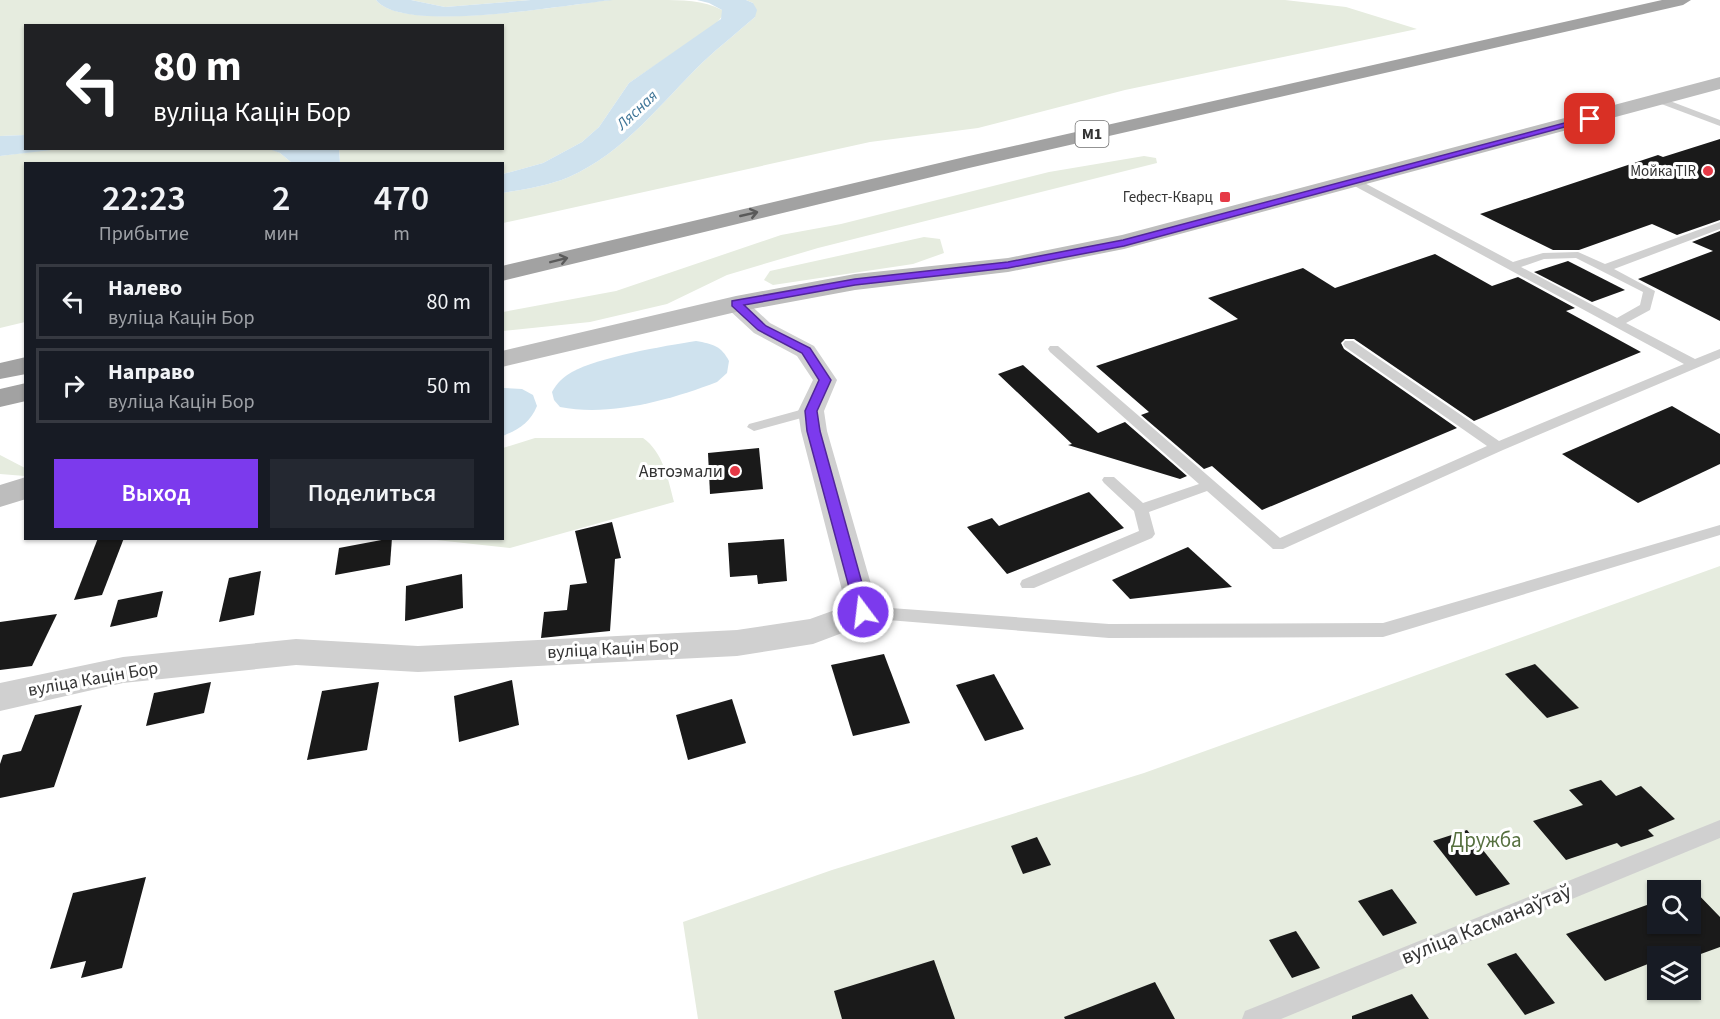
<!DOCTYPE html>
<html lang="ru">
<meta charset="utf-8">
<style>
body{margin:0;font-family:"Source Sans 3",sans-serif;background:#242831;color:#f1f3f6;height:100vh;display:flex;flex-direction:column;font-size:22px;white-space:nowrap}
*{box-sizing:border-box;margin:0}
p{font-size:20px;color:#9ea1a6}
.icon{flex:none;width:33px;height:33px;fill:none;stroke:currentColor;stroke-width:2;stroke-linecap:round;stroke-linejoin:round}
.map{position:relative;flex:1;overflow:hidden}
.side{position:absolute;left:24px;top:162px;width:480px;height:378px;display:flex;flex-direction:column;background:#171b24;border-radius:0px;box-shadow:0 2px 4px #0004}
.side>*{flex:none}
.banner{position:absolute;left:24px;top:24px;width:480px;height:126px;border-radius:0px;box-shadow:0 2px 4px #0004;background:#202124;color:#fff;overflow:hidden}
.buttons{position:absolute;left:1647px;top:880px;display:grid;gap:12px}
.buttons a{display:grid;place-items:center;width:54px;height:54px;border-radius:0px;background:#171b24;box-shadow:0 2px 4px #0004;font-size:30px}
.pin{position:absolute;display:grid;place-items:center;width:51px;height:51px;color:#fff;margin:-26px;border-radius:12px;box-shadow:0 3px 9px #0006}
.me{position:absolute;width:66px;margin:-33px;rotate:345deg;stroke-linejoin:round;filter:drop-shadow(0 0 4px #0008)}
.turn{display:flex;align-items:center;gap:21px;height:126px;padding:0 30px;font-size:27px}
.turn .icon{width:78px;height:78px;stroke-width:2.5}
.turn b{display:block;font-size:42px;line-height:51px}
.eta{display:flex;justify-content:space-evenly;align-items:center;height:102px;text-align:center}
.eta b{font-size:36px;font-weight:600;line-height:42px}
.action{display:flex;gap:12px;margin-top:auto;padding:12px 30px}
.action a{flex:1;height:69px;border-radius:0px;background:#7c3aed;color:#fff;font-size:24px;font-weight:600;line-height:69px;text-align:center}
.action a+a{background:#242831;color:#f1f3f6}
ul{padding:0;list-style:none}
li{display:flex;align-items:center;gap:18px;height:75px;margin:0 12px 9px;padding:0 18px;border:3px solid #363941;border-radius:0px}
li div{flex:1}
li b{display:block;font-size:22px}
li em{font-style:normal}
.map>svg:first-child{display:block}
.green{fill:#e6ecdf;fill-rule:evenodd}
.water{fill:#cfe2ee}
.building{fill:#1a1a1a}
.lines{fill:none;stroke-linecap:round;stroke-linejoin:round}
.service{fill:#d0d0d0;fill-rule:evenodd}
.minor{fill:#d0d0d0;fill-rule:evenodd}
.secondary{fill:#bdbdbd;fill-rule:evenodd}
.trunk{fill:#a2a2a2;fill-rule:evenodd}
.oneway{stroke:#5a5a5a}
.route{fill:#7c3aed;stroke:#51269a;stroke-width:1.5}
.poi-dot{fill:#e63946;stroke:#fff;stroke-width:2}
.labels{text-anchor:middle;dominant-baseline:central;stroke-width:6;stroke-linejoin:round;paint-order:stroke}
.far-poi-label{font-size:15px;fill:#333;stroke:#fff;text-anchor:end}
.far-water-label{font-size:16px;font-style:italic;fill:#3f7597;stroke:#fff}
.shield{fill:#fff;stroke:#707070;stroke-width:1.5}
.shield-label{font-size:16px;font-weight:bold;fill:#333}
.poi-label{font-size:18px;fill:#333;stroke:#fff;text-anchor:end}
.street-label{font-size:18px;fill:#333;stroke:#fff}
.near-park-label{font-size:21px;fill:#56703f;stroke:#fff}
.near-street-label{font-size:21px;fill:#333;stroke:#fff}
</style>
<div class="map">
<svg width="1720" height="1019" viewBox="0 0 1720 1019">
<rect width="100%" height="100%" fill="#fff"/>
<!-- green -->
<g class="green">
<path d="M0,0h376c27,34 190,5 234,0 16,0 33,0 50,0 21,0 44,0 62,10l1,5 -7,9 -87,59 -30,44 -17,15 -39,21 -40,11 -1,-10h-162l-1,-16h163v-122h-476l-1,109 -25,1z"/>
<path d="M411,0h120l-86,7z"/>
<path d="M746,0h539l61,7 71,22 -292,61 -147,38 -108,14 -367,81v-30c22,-4 45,-7 66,-16 55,-24 92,-74 134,-115 17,-16 35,-30 52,-45l-2,-14z"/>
<path d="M60,148h209l11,5 12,10 -266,1 -1,158 -25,6v-172z"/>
<path d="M1144,156l12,2 1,5 -339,85 -91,27 -60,29 -77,18 -87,9v-19l113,-21 165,-56 60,-11 208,-52z"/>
<path d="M924,237l16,2 4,14 -31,11 -140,21 -9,-5 6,-9z"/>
<path d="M535,438h108c20,14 25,41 31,64l-164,46 -83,-9 75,-1 1,-90z"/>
<path d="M0,455l25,13v8l-25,-2z"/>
<path d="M1720,566v453h-1022l-15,-97 149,-52 312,-97zM1658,891h32v33h-32zM1658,957h32v33h-32z"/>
</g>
<!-- water -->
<g class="water">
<path d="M376,0h35l34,7 86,-7h82c-44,4 -210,35 -237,0z"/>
<path d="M697,0h49l7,3 4,7 -2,7c-17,15 -35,29 -52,45 -42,41 -79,91 -134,115 -21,9 -44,12 -66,16v-19l40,-11 39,-21 17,-15 30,-44 92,-64 1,-9 -13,-7z"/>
<path d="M25,135l1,13 34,1 -60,7v-20z"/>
<path d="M269,149h70l1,14h-48l-12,-10z"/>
<path d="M696,341c17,3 25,5 33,20l-2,12 -10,9c-47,18 -107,35 -157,25l-6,-7 -2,-8c5,-9 11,-15 20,-20 27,-15 92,-26 124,-31z"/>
<path d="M503,388l19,1 11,6 4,11c-7,17 -18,23 -34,30z"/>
</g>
<!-- building -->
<g class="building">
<path d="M1720,139v81l-43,15 -25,-11 -73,26h-26l-73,-36 178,-59 5,2z"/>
<path d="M1720,231v90l-82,-42 75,-28 -21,-9z"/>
<path d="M1435,254l57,32 26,-9 57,31 -9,3 75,41 -167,69 -120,-82h-9l-4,4 3,6 113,79 -195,82 -50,-44 -8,3 -63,-54 8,-3 -53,-46 142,-47 -30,-21 95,-30 32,20z"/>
<path d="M1568,261l57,29 -33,12 -58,-30z"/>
<path d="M1023,365l75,68 27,-11 62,54 -7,3 -112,-34 4,-1 -74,-70z"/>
<path d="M1672,406l48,28v30l-82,39 -76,-49z"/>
<path d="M759,448l4,41 -53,5 -2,-41z"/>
<path d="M1089,492l35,36 -117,46 -40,-47 25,-9 7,8z"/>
<path d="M612,522l9,36 -6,1 -5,72 -69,7 3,-26 23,-2 3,-25 17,-2 -12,-52z"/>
<path d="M98,538h26l-22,57 -28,5z"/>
<path d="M392,538l-2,27 -55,10 4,-27z"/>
<path d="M784,539l3,42 -29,3 -1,-9 -27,2 -2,-34z"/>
<path d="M1188,547l44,40 -102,12 -18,-19z"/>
<path d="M261,571l-7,44 -35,7 10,-44z"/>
<path d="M462,574l1,34 -58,13 1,-35z"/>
<path d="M163,591l-6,26 -47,10 8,-27z"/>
<path d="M57,614l-25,52 -32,4v-48z"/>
<path d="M884,654l26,69 -57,13 -22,-71z"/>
<path d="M1535,664l44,44 -32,10 -42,-44z"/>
<path d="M994,674l30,55 -39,12 -29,-56z"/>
<path d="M512,680l7,45 -60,17 -5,-46z"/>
<path d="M211,682l-7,31 -58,13 8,-33z"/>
<path d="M379,682l-12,68 -60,10 15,-69z"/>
<path d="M732,699l14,44 -58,17 -12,-45z"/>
<path d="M82,705l-28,82 -54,11v-34l3,-9 18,-4 14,-36z"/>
<path d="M1601,780l15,16 25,-10 34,33 -27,11 6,6 -33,11 -4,-4 -51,17 -33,-39 50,-16 -14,-15z"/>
<path d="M1467,830l43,54 -34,12 -43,-55z"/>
<path d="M1037,837l14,28 -28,9 -12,-28z"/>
<path d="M146,877l-24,91 -41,10 5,-17 -36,8 23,-76z"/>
<path d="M1692,888l28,29v30l-22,8 -7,-8 -25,10h-8v3l-53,21 -39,-47 92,-33v23h32v-33h-6z"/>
<path d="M1392,889l25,34 -34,13 -25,-35z"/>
<path d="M1296,931l24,37 -28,10 -23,-38z"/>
<path d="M1516,953l39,50 -30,12 -38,-51z"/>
<path d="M934,960l21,59h-113l-8,-28z"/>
<path d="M1155,982l20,37h-110l-1,-2z"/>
<path d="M1412,994l17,25h-77v-3z"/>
</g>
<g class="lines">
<!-- service -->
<g class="service">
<path d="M1656,98h6l58,22v6l-64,-24z"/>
<path d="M1349,179h8l156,83 30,-9 35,-1 27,12 115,-42v7l-106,40 41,22 -5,19 -24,13 69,36 25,-10v9l-217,92 -220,99h-10l-66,-58 -58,21 6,22 -3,4 -118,50h-12l-2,-4 2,-4 117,-49 -5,-20 -30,-28 -2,-3 2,-3h10l29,26 56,-19 -149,-132 -2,-3 2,-3h8l222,192 207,-92 -142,-99 -2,-3 2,-3h8l146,100 185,-77 -335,-181zM1576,258l67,34 -3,13 -23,13 -96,-51 23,-8z"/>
<path d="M811,407l5,1 2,3 -2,3 -62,17 -7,-4 2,-3z"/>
<path d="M1720,525v10l-337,102 -274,1 -246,-20 -6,-1 -2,-5 2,-5 6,-1 246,18 274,-1z"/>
<path d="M1720,820v18l-439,181h-39l3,-8z"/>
</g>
<!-- minor -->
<path class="minor" d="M736,297l8,2 26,24 44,23 23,34 -13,31 3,20 52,181 -5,9 -61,23 -76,12 -319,16 -122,-7 -173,18 -123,28v-28l123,-26 173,-18 122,7 319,-16 73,-11 36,-13 -45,-175 -3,-20 15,-31 -16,-24 -43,-23 -26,-24 -3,-5 3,-5z"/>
<!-- secondary -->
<g class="secondary">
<path d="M1720,77v12l-596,160 -116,23 -153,18 -119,22 -234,55v-16l234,-55 119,-22 153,-16 114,-23z"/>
<path d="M26,477v22l-26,8v-22z"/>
</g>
<!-- trunk -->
<g class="trunk">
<path d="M1662,0h29l-8,5 -714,163 -467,113v-15l467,-110z"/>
<path d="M26,357v17l-26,5v-16z"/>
<path d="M26,383v18l-26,6v-18z"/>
</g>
</g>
<!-- one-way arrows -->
<defs><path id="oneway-shaft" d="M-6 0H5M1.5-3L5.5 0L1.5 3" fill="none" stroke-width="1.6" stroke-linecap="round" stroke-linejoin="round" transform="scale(1.5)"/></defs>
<g class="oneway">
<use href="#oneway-shaft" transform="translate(749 214) rotate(-13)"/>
<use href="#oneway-shaft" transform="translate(559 260) rotate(-14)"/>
</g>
<!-- route -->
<path class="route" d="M1587,117l7,2 -470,127 -116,22 -153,17 -111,20 22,21 44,22 21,32 -14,31 3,20 50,181 -2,5h-11l-50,-186 -2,-20 14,-31 -17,-27 -44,-23 -26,-24v-5l123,-22 153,-17 115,-22z"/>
<!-- markers -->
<g class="poi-dot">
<circle cx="1708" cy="171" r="6"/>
<rect x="1219" y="191" width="12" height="12" rx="3"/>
<circle cx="735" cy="471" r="6"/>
</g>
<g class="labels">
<!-- far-poi labels -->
<g class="far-poi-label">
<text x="1696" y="171">Мойка TIR</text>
<text x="1213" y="197">Гефест-Кварц</text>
</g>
<!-- far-water labels -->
<g class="far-water-label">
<text transform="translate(637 110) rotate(-43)">Лясная</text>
</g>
<!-- shield labels -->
<rect class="shield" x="1075.5" y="121" width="33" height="26" rx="4.5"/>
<g class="shield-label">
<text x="1092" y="134">М1</text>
</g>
<!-- poi labels -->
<g class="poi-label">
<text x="723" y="471">Автоэмали</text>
</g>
<!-- street labels -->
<g class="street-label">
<text transform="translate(613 649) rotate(-3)">вуліца Кацін Бор</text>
<text transform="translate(93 679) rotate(-10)">вуліца Кацін Бор</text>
</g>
<!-- near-park labels -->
<g class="near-park-label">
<text x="1486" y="840">Дружба</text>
</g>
<!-- near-street labels -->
<g class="near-street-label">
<text transform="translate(1486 924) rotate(-22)">вуліца Касманаўтаў</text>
</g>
</g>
</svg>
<div class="buttons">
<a><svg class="icon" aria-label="search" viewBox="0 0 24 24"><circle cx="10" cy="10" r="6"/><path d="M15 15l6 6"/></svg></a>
<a><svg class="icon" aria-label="layers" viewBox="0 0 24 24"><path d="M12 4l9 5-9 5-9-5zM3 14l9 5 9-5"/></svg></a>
</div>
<div class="pin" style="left:1590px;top:119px;background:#d93025"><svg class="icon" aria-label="arrive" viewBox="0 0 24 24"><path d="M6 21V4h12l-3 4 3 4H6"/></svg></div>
<svg class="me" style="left:863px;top:612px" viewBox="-20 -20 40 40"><circle r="17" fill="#7c3aed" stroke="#fff" stroke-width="3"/><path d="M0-11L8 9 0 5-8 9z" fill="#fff"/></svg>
<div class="banner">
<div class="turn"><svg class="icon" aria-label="left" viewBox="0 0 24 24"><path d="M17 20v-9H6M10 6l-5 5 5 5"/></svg><div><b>80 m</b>вуліца Кацін Бор</div></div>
</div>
<section class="side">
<div class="eta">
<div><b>22:23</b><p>Прибытие</p></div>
<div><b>2</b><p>мин</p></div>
<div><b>470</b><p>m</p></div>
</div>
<ul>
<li><svg class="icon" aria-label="left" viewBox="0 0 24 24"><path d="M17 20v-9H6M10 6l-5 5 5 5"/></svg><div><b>Налево</b><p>вуліца Кацін Бор</p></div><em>80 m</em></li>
<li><svg class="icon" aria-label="right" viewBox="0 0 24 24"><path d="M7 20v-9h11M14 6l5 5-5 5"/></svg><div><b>Направо</b><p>вуліца Кацін Бор</p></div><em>50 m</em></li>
</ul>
<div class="action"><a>Выход</a><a>Поделиться</a></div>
</section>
</div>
